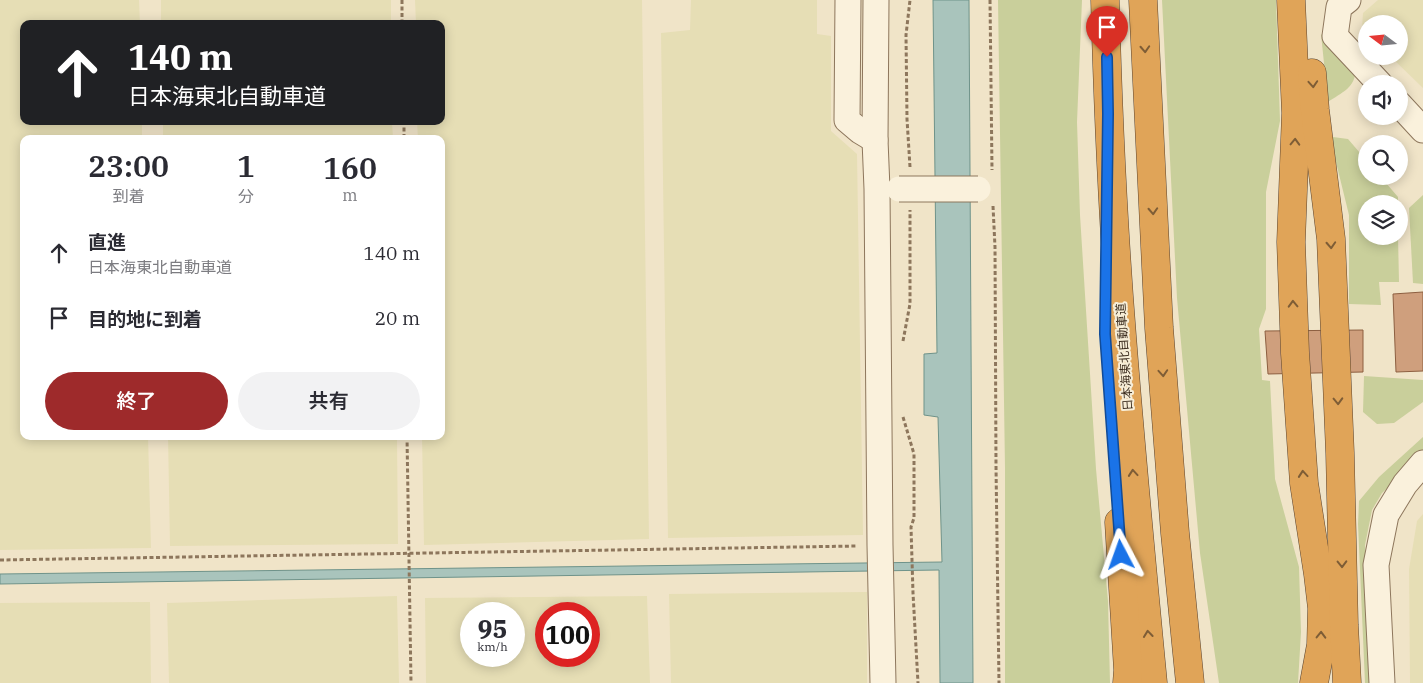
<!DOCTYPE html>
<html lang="ja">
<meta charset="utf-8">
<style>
body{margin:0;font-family:"IBM Plex Serif","Noto Sans JP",serif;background:#f2f2f3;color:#2b2b33;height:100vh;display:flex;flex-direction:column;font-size:19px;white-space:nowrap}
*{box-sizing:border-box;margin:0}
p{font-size:16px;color:#7c7c81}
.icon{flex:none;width:28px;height:28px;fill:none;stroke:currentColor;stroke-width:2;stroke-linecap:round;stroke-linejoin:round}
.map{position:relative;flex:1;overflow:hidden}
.sheet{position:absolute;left:20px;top:135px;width:425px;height:305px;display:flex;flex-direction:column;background:#fff;border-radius:10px;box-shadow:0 2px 12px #0003}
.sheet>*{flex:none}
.guide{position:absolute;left:20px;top:20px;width:425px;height:105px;border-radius:10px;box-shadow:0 2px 12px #0003;background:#202124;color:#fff;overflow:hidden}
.needle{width:32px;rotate:286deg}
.buttons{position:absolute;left:1358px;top:15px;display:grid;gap:10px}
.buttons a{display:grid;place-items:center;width:50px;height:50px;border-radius:50%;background:#fff;box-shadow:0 2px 12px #0003;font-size:25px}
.speed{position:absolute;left:460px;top:602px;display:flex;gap:10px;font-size:25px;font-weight:700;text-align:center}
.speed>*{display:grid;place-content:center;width:65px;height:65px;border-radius:50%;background:#fff;box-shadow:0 2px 12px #0003;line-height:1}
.speed small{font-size:12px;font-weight:400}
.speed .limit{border:8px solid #d22;background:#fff;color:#111}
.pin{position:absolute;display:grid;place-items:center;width:42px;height:42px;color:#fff;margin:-51px -21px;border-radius:50% 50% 50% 0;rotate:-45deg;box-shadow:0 0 5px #0007}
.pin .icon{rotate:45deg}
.me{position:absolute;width:55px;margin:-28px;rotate:356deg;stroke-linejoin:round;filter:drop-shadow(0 0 4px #0008)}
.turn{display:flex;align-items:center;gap:18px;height:105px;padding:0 25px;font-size:22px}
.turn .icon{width:65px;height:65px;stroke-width:2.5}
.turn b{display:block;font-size:35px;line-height:42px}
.eta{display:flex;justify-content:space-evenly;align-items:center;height:85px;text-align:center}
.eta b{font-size:30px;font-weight:600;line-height:35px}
.action{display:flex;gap:10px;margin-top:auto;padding:10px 25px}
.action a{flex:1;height:58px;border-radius:30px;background:#9e2a2b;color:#fff;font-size:20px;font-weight:600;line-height:58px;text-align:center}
.action a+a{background:#f2f2f3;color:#2b2b33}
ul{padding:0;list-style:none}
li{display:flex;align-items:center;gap:15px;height:65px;padding:0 25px}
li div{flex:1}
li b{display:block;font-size:19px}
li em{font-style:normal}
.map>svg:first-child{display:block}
.farmland{fill:#e6deb5;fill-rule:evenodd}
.green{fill:#c9cf9b}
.water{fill:#a9c4bc;stroke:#6f938a}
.building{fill:#cf9f7d;stroke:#8d5f41}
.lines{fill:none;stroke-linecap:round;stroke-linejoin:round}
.street-casing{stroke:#8d765c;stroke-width:27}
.highway-casing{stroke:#5b4430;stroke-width:29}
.path{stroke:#8d765c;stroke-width:3;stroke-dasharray:4 2.5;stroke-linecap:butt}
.street{stroke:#faf1dc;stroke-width:25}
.highway{stroke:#e0a458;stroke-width:28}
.street-bridge-casing{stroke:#8d765c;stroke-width:27;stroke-linecap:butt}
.street-bridge{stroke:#faf1dc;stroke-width:25}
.oneway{stroke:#7e5d36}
.route-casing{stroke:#114b97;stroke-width:12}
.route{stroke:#1a73e8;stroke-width:9}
.labels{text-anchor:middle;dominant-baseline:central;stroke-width:4;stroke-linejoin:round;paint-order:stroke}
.street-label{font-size:12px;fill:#3d2e20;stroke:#f7eed8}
</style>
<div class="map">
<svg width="1423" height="683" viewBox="0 0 1423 683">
<rect width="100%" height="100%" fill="#f0e4c8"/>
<!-- farmland -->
<g class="farmland">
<path d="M0,0h139l1,24h-116v97h118v18h-118v297h124l3,112 -151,2z"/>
<rect x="161" y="0" width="230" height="24"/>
<path d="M415,0h227l7,539 -225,6 -2,-109h19v-297h-23l-1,-18h24v-97h-25z"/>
<path d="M691,0h126v34l14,2v95l26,23 6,381 -195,3 -7,-505 29,-3z"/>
<path d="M1378,0h45v88l-33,-32h9v-32h-33v9l-4,-4 1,-16z"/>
<path d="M163,121h229l1,18h-230z"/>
<path d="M168,436h229l1,108 -228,2z"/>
<path d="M1423,514v169h-13l-1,-114 8,-48z"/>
<path d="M867,592v91h-196l-2,-89z"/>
<path d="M397,596l2,87h-230l-2,-80z"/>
<path d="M647,596l3,87h-224l-1,-85zM471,614h43v42h-43zM546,614h43v42h-43z"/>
<path d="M150,602l1,81h-151v-80z"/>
</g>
<!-- green -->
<g class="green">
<path d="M998,0h84l-5,122 3,93 16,254 12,132 2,82h-105v-215z"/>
<path d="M1162,0h114l4,121 -14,71v117l-7,20 3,51 8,1 5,98 24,88 2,65 -3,51h-79l-19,-130 -23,-255z"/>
<path d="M1321,34l34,35c2,18 -14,24 -27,33z"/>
<path d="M1333,137l15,2 18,21v16h14l18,21v7h-32v32h32l1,46h-20l2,23 -32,-1v-89l-17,-69z"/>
<path d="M1423,195v89l-10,-1 -4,-75z"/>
<path d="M1364,376l59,4v22l-29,21 -17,1 -14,-12z"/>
<path d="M1423,437v18l-41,38 -10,17 -7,35 6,138h-6l-7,-159 1,-23 20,-24z"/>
</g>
<!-- water -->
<path class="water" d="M933,0h36l4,683h-33l-1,-113 -939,14v-10l942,-12 -4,-145 -14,-2v-61l13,-1z"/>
<!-- building -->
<g class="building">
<path d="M1423,292v79l-27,1 -3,-78z"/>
<path d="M1363,330v42l-95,2 -3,-43z"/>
</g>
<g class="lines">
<defs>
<g id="street">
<path d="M848,0l-1,120 13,11 15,9"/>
<path d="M876,0l-1,140 2,49 3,356 3,138"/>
<path d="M1348,0l-9,7 -4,29 45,48"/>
<path d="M1399,104l24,26"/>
<path d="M1382,683l-6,-118 10,-50 19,-31 18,-21"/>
</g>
<g id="highway">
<path d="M1105,0c3,112 8,224 17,336 9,116 20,232 31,347"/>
<path d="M1143,0l16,328 16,205 15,150"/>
<path d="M1291,0l5,113 -5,129 4,111 9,130 14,91 4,34 -1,37 -7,38"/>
<path d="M1312,73l3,37 16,129 9,214 4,172 3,58"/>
<path d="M1119,522l9,148 -1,13"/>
</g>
</defs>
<!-- street casing -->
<use href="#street" class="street-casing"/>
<!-- highway casing -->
<use href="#highway" class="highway-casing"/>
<!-- path -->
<g class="path">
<path d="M402,0v24"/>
<path d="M990,0l2,170"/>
<path d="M404,121v18"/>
<path d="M910,167l-3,-48 -1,-84 4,-35"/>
<path d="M993,206l2,41 1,219 3,217"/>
<path d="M903,341l7,-37v-94"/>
<path d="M903,417l11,37v64l-3,9 2,66 5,90"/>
<path d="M407,436l4,247"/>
<path d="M0,560l857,-14"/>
</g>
<!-- street -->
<use href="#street" class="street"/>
<!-- highway -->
<use href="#highway" class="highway"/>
<defs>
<path id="street-bridge" d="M899,189h79"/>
</defs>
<!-- street-bridge casing -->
<use href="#street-bridge" class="street-bridge-casing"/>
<!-- street-bridge -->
<use href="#street-bridge" class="street-bridge"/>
</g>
<!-- one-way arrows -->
<defs><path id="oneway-chevron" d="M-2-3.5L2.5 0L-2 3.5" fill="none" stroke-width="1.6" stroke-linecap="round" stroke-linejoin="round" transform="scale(1.25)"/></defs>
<g class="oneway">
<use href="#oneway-chevron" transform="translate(1145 49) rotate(87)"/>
<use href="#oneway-chevron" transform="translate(1313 84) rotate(86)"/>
<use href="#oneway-chevron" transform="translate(1295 142) rotate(-88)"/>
<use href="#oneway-chevron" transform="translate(1153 211) rotate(87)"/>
<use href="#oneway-chevron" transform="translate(1331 245) rotate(87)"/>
<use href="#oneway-chevron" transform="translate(1293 304) rotate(-92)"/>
<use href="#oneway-chevron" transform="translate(1163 373) rotate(86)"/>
<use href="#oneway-chevron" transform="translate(1338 401) rotate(88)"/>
<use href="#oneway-chevron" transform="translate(1133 473) rotate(-95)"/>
<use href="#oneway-chevron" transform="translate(1303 474) rotate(-95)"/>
<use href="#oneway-chevron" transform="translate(1342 564) rotate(89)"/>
<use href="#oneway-chevron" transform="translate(1148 634) rotate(-96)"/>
<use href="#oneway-chevron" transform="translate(1321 635) rotate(-89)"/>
</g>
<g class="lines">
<defs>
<path id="route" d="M1107,57l1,57 -3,220 16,221"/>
</defs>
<!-- route casing -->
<use href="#route" class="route-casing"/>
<!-- route -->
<use href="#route" class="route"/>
</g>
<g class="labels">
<!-- street labels -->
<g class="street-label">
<text transform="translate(1124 357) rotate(-94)">日本海東北自動車道</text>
</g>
</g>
</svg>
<div class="buttons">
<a><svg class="needle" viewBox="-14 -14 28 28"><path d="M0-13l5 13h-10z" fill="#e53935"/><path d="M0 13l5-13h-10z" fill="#7c7c81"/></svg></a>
<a><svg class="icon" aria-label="sound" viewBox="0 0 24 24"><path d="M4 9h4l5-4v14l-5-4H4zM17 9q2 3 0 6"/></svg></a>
<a><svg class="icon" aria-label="search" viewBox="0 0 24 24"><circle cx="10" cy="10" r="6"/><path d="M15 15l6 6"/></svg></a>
<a><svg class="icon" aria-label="layers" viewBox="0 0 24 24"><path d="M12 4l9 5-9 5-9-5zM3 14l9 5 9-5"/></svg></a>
</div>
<div class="speed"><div>95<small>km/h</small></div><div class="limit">100</div></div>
<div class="pin" style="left:1107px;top:57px;background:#d93025"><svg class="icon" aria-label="arrive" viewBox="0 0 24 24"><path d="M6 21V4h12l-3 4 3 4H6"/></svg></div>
<svg class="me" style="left:1121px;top:555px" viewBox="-20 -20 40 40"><path d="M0-17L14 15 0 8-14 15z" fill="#1a73e8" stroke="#fff" stroke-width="4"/></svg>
<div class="guide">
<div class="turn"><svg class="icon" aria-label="ahead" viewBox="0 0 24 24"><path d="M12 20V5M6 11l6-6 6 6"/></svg><div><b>140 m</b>日本海東北自動車道</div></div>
</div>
<section class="sheet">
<div class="eta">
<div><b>23:00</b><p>到着</p></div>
<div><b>1</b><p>分</p></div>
<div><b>160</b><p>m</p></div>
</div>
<ul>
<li><svg class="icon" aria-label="ahead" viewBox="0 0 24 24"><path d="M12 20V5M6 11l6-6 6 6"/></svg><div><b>直進</b><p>日本海東北自動車道</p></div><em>140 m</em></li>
<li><svg class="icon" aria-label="arrive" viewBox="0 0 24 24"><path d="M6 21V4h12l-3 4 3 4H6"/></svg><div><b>目的地に到着</b></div><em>20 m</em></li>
</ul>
<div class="action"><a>終了</a><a>共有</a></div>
</section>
</div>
